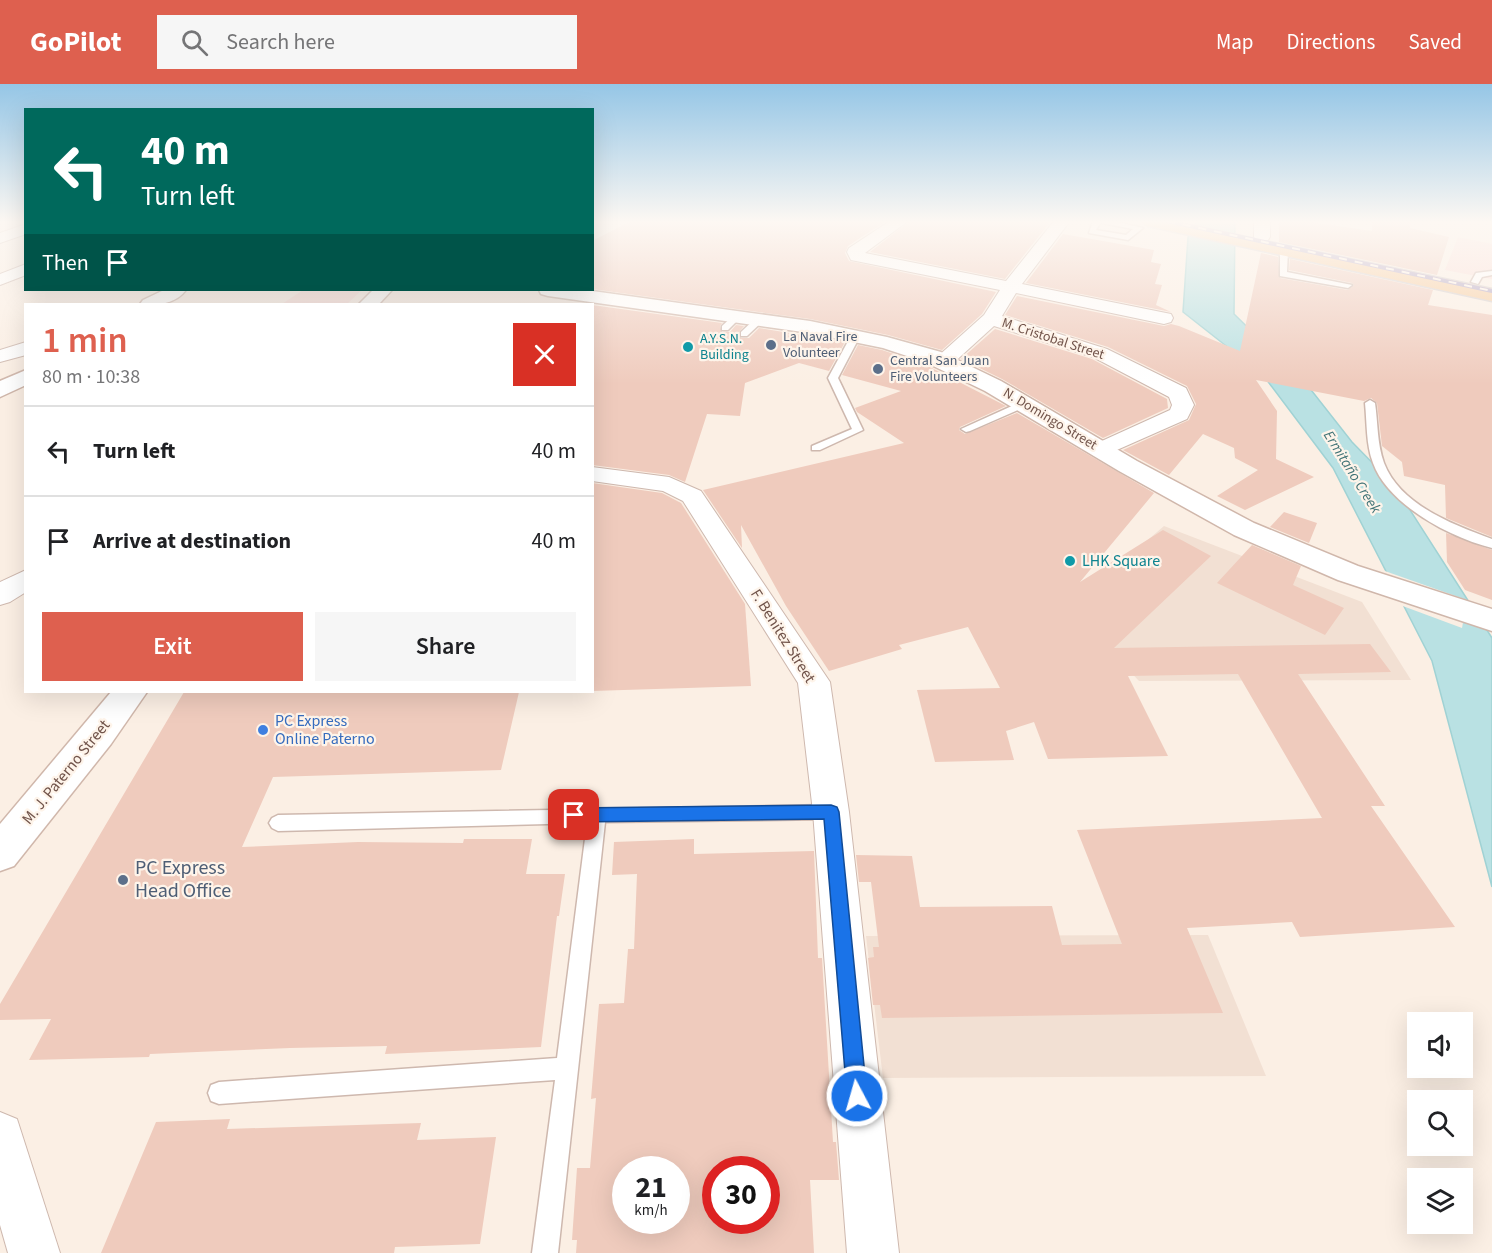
<!DOCTYPE html>
<meta charset="utf-8">
<style>
body{margin:0;font-family:"Source Sans 3",sans-serif;background:#f6f6f6;color:#202124;height:100vh;display:flex;flex-direction:column;font-size:22px;white-space:nowrap}
*{box-sizing:border-box;margin:0}
p{font-size:20px;color:#757577}
.icon{flex:none;width:33px;height:33px;fill:none;stroke:currentColor;stroke-width:2;stroke-linecap:round;stroke-linejoin:round}
.map{position:relative;flex:1;overflow:hidden}
.side{position:absolute;left:24px;top:219px;width:570px;height:390px;display:flex;flex-direction:column;background:#fff;border-radius:0px;box-shadow:0 6px 24px #0002}
.side>*{flex:none}
.banner{position:absolute;left:24px;top:24px;width:570px;height:183px;border-radius:0px;box-shadow:0 6px 24px #0002;background:#00695c;color:#fff;overflow:hidden}
.controls{position:absolute;left:1407px;top:928px;display:grid;gap:12px}
.controls a{display:grid;place-items:center;width:66px;height:66px;border-radius:0px;background:#fff;box-shadow:0 6px 24px #0002;font-size:30px}
.speed{position:absolute;left:612px;top:1072px;display:flex;gap:12px;font-size:30px;font-weight:700;text-align:center}
.speed>*{display:grid;place-content:center;width:78px;height:78px;border-radius:50%;background:#fff;box-shadow:0 6px 24px #0002;line-height:1}
.speed small{font-size:15px;font-weight:400}
.speed .limit{border:9px solid #d22;background:#fff;color:#111}
.pin{position:absolute;display:grid;place-items:center;width:51px;height:51px;color:#fff;margin:-26px;border-radius:12px;box-shadow:0 3px 9px #0006}
.me{position:absolute;width:66px;margin:-33px;rotate:354deg;stroke-linejoin:round;filter:drop-shadow(0 0 4px #0008)}
.turn{display:flex;align-items:center;gap:21px;height:126px;padding:0 18px;font-size:27px}
.turn .icon{width:78px;height:78px;stroke-width:2.5}
.turn b{display:block;font-size:42px;line-height:51px}
.then{display:flex;align-items:center;height:57px;padding:0 18px;background:#0003;gap:12px;font-size:22px}
.round{display:grid;place-items:center;flex:none;width:63px;height:63px;border-radius:0px;background:#f6f6f6}
.headline{display:flex;align-items:center;justify-content:space-between;height:102px;padding:0 18px}
h1{font-size:36px;font-weight:600;line-height:45px;color:#de604f}
.cta{display:flex;gap:12px;margin-top:auto;padding:12px 18px}
.cta a{flex:1;height:69px;border-radius:0px;background:#de604f;color:#fff;font-size:24px;font-weight:600;line-height:69px;text-align:center}
.cta a+a{background:#f6f6f6;color:#202124}
ul{padding:0;list-style:none}
li{display:flex;align-items:center;gap:18px;height:90px;padding:0 18px;border-top:2px solid #e0e0e0}
li div{flex:1}
li b{display:block;font-size:22px}
li em{font-style:normal}
header{display:flex;align-items:center;gap:36px;box-sizing:border-box;height:84px;padding:0 30px;background:#de604f;color:#fff}
header strong{font-size:28px}
nav{display:flex;gap:33px;margin-inline-start:auto;font-size:21px}
.search{width:420px;height:54px;background:#f6f6f6;display:flex;align-items:center;gap:15px;box-sizing:border-box;padding:0 21px;border-radius:0px;color:#757577;font-size:22px}
.map>svg:first-child{display:block}
.residential{fill:#f2e0d3}
.commercial{fill:#fbded8}
.water{fill:#b9e1e3;stroke:#a0d2d4;stroke-width:1.5}
.pier{fill:#fbefe4}
.building{fill:#efcbbd;fill-rule:evenodd}
.lines{fill:none;stroke-linecap:round;stroke-linejoin:round}
.lane-casing{stroke:#ceb8ae;stroke-width:3}
.street-casing{stroke:#ceb8ae;stroke-width:2}
.secondary-casing{stroke:#d0b7ab;stroke-width:3}
.primary-casing{stroke:#d7cfcd;stroke-width:3}
.lane{fill:#fff;fill-rule:evenodd}
.street{fill:#fff;fill-rule:evenodd}
.secondary{fill:#fff;fill-rule:evenodd}
.primary{fill:#f6cc9f;fill-rule:evenodd}
.rail-casing{stroke:#b1a3c3;stroke-width:4}
.rail{stroke:#fef4ea;stroke-width:2;stroke-dasharray:8;stroke-linecap:butt}
.route{fill:#1a73e8;stroke:#114b97;stroke-width:1.5}
.service-dot{fill:#5c6f8a;stroke:#fef4ea;stroke-width:2}
.culture-dot{fill:#0f9aa8;stroke:#fef4ea;stroke-width:2}
.shop-dot{fill:#3f7fe0;stroke:#fef4ea;stroke-width:2}
.labels{text-anchor:middle;dominant-baseline:central;stroke-width:4.5;stroke-linejoin:round;paint-order:stroke}
.far-service-label{font-size:14px;fill:#4e5e75;stroke:#fef4ea;text-anchor:start}
.far-culture-label{font-size:14px;fill:#0d838f;stroke:#fef4ea;text-anchor:start}
.far-street-label{font-size:14px;fill:#71544b;stroke:#fef4ea}
.far-water-label{font-size:15px;font-style:italic;fill:#407376;stroke:#fef4ea}
.culture-label{font-size:16px;fill:#0d838f;stroke:#fef4ea;text-anchor:start}
.street-label{font-size:16px;fill:#71544b;stroke:#fef4ea}
.shop-label{font-size:16px;fill:#366cbe;stroke:#fef4ea;text-anchor:start}
.near-service-label{font-size:20px;fill:#4e5e75;stroke:#fef4ea;text-anchor:start}
</style>
<header>
<strong>GoPilot</strong>
<div class="search"><svg class="icon" aria-label="search" viewBox="0 0 24 24"><circle cx="10" cy="10" r="6"/><path d="M15 15l6 6"/></svg>Search here</div>
<nav><a>Map</a><a>Directions</a><a>Saved</a></nav>
</header>
<div class="map">
<svg width="1492" height="1169" viewBox="0 0 1492 1169">
<rect width="100%" height="100%" fill="#fbefe4"/>
<!-- residential -->
<g class="residential">
<path d="M1164,442l198,76 49,78 -272,1 -69,-74z"/>
<path d="M1208,851l58,141 -383,2 -17,-142z"/>
</g>
<!-- commercial -->
<g class="commercial">
<path d="M1458,153l34,7v35l-47,-9z"/>
<path d="M303,206h59l-15,14h-65z"/>
</g>
<!-- water -->
<path class="water" d="M1197,137h38l-1,93 74,72 44,56 42,43 98,153v249l-60,-226 -99,-193 -70,-93 -80,-63 5,-75z"/>
<!-- pier -->
<path class="pier" d="M1382,486l85,30 -5,28 -62,-23z"/>
<!-- building -->
<g class="building">
<path d="M631,137h255l-38,25 -3,7 4,8 147,31 -14,22 -40,36 -54,-15 -78,-16 -218,-30v-48z"/>
<path d="M910,137h141l-46,58 -135,-27z"/>
<path d="M1279,137h25l68,10v-10h38v7l39,9 -12,38 -158,-33z"/>
<path d="M1063,150l91,16 -3,12 10,2 -6,20 7,1 -6,20 15,7 -145,-29z"/>
<path d="M1261,169l17,4 2,21 68,12 6,-5 -2,-2 -63,-13 1,-11 143,31 -5,15 64,10v222l-46,-19 -1,-33 -41,-9 -2,-14 -20,-16 -5,-43 -6,-5 -7,3 -108,-21 21,31 -1,48 38,18 -69,33 -28,-14 41,-26 -23,-12 -1,-10 -31,-14 -34,41 -46,-25 66,-30 7,-16 -9,-18 -79,-39 -103,-32 12,-19 147,30 7,-2 8,2 61,25z"/>
<path d="M592,221l130,18 -2,3 2,6h8l6,-7 8,1 -5,6 2,6h8l10,-10 86,14 -16,29 -30,-8 -54,20 -5,33 -33,-2 -22,68 -16,-7 -77,-10z"/>
<path d="M995,245l97,30 75,40 1,9 -65,30 -101,-59 -41,-20z"/>
<path d="M858,261l24,5 42,14 82,42 -46,21 -1,3 6,4 52,-21 137,80 -74,89 83,-52 48,26 -97,92 256,-4 21,28 -93,2 87,132h-14l84,121 -155,10 -8,-15 -105,6 36,85 -341,5 -2,-13h-7l-5,-47 6,-1 -1,-10h6l-8,-65h-12l-3,-27 56,1 8,51 132,-1 10,39 60,-1 -45,-114 245,-12 -84,-144 -110,2 40,80 -120,3 -14,-37 -28,9 8,29 -79,2 -18,-72 83,-2 -32,-61 -69,18 3,4 -73,22 -43,-65 -45,-81 1,23 -39,-58 201,-47 -47,-31 -2,-4 46,-17 -59,-16z"/>
<path d="M592,399l70,10 19,10 64,101 6,82 -159,5z"/>
<path d="M1284,428l33,11 -8,20 -39,-16z"/>
<path d="M1446,449l46,17v50l-27,-10 -18,-28z"/>
<path d="M1252,461l49,21 -8,19 51,23 -19,27 -108,-52z"/>
<path d="M184,608h335l-18,78 -228,7 -31,70 116,-5 105,1 1,-4h68l-6,35h39l-6,42h-2l-16,131 -156,7 2,-8 -97,2 -140,6 -1,3 -120,3 22,-41 -51,1v-16z"/>
<path d="M694,755v15l120,-3 4,107h4l11,184h3l3,38h-29l4,73h-238l1,-13h-5l5,-72h13l6,-70 -5,1 8,-95 25,-1 4,-54h6l3,-75 -25,1 2,-33zM626,1086h50v51h-50zM716,1086h50v51h-50z"/>
<path d="M230,1035l-3,10 194,-6 -4,17 79,-3 -16,107 -85,3 -1,6h-293l55,-131z"/>
</g>
<g class="lines">
<defs>
<g id="lane">
<path d="M1093,137h19l31,7 -15,12 -39,-7zM1100,139h2l31,6 -7,6 -30,-5z"/>
<path d="M1284,164l4,2 -1,22 65,13 -4,3 -68,-12v-26z"/>
<path d="M1492,187v4l-10,2 -4,7 -7,-2 5,-9z"/>
<path d="M735,230l7,2 -14,14h-6v-4z"/>
<path d="M757,233l8,2 -18,17h-6v-4z"/>
<path d="M852,250l8,2 -22,42 25,52 -43,20h-8v-4l40,-17 -24,-51z"/>
<path d="M1370,316l5,3c3,20 2,41 9,60 16,42 70,62 108,76v9c-41,-10 -104,-43 -119,-85 -7,-18 -6,-40 -8,-60z"/>
<path d="M1023,317l5,3 -1,2 -57,25 -4,1 -5,-3z"/>
<path d="M831,721l6,2 3,5 -3,5 -6,2 -226,3 -47,431h-26l23,-173 -336,24 -8,-3 -3,-8 3,-8 8,-3 338,-24 30,-235 -309,8 -6,-3 -3,-5 3,-5 6,-3z"/>
</g>
<g id="street">
<path d="M890,137h18l-43,32 141,28 48,-60h16l-48,63 149,30 2,4 -2,4 -7,2 -148,-31 -14,23 105,33 79,39 8,17 -7,14 -86,38 -8,-2 -4,-5 4,-5 77,-35 2,-5 -3,-8 -76,-40 -99,-31 -44,40h-14l-3,-4 3,-4 48,-43 16,-25 -149,-30 -4,-8 2,-4z"/>
<path d="M1254,137h16v16l-2,3h-12l-2,-3z"/>
<path d="M26,140v10l-26,9v-10z"/>
<path d="M26,180v11l-26,10v-11z"/>
<path d="M26,258v13l-26,7v-12z"/>
<path d="M592,383l77,10 32,14 129,191 19,130 50,441h-52l-34,-441 -15,-129 -115,-182 -20,-10 -71,-10z"/>
<path d="M26,486v22l-16,10 -10,3v-23z"/>
<path d="M0,1028l17,7 43,134h-52l-8,-28z"/>
</g>
<g id="secondary">
<path d="M164,206h22c-10,14 -30,16 -46,14l3,-4z"/>
<path d="M373,206h19l-13,14h-20z"/>
<path d="M539,206h46l225,31 77,16 54,15 60,29 136,80 117,62 104,43 134,43v22l-154,-51 -104,-45 -115,-64 -134,-80 -60,-29 -42,-14 -73,-15 -262,-37 -7,-2z"/>
<path d="M26,286v15l-26,12v-16z"/>
<path d="M111,608h36l-36,52 -97,122 -14,5v-47z"/>
</g>
<path id="primary" d="M1140,137h30l322,68v12l-344,-75z"/>
</defs>
<!-- lane casing -->
<use href="#lane" class="lane-casing"/>
<!-- street casing -->
<use href="#street" class="street-casing"/>
<!-- secondary casing -->
<use href="#secondary" class="secondary-casing"/>
<!-- primary casing -->
<use href="#primary" class="primary-casing"/>
<!-- lane -->
<use href="#lane" class="lane"/>
<!-- street -->
<use href="#street" class="street"/>
<!-- secondary -->
<use href="#secondary" class="secondary"/>
<!-- primary -->
<use href="#primary" class="primary"/>
<defs>
<path id="rail" d="M1167,137l325,70"/>
</defs>
<!-- rail casing -->
<use href="#rail" class="rail-casing"/>
<!-- rail -->
<use href="#rail" class="rail"/>
</g>
<!-- sky -->
<linearGradient id="sky" x2="0" y2="1"><stop stop-color="#95c6e6"/><stop offset="0.46" stop-color="#fdf8f3"/><stop offset="1" stop-color="#fdf8f3" stop-opacity="0"/></linearGradient>
<rect width="1492" height="300" fill="url(#sky)"/>
<!-- route -->
<path class="route" d="M831,721l6,2 2,5 28,284 -3,7 -7,3 -7,-3 -3,-7 -23,-277 -250,3 -5,-2 -3,-5 3,-5 5,-2z"/>
<!-- markers -->
<g class="service-dot">
<circle cx="771" cy="261" r="6"/>
<circle cx="878" cy="285" r="6"/>
<circle cx="123" cy="796" r="6"/>
</g>
<g class="culture-dot">
<circle cx="688" cy="263" r="6"/>
<circle cx="1070" cy="477" r="6"/>
</g>
<circle class="shop-dot" cx="263" cy="646" r="6"/>
<g class="labels">
<!-- far-service labels -->
<g class="far-service-label">
<text x="783" y="253">La Naval Fire<tspan x="783" dy="16">Volunteer</tspan></text>
<text x="890" y="277">Central San Juan<tspan x="890" dy="16">Fire Volunteers</tspan></text>
</g>
<!-- far-culture labels -->
<g class="far-culture-label">
<text x="700" y="255">A.Y.S.N.<tspan x="700" dy="16">Building</tspan></text>
</g>
<!-- far-street labels -->
<g class="far-street-label">
<text transform="translate(1053 255) rotate(18)">M. Cristobal Street</text>
<text transform="translate(1050 335) rotate(31)">N. Domingo Street</text>
</g>
<!-- far-water labels -->
<g class="far-water-label">
<text transform="translate(1352 388) rotate(58)">Ermitaño Creek</text>
</g>
<!-- culture labels -->
<g class="culture-label">
<text x="1082" y="477">LHK Square</text>
</g>
<!-- street labels -->
<g class="street-label">
<text transform="translate(783 552) rotate(58)">F. Benitez Street</text>
<text transform="translate(66 688) rotate(-51)">M. J. Paterno Street</text>
</g>
<!-- shop labels -->
<g class="shop-label">
<text x="275" y="637">PC Express<tspan x="275" dy="18">Online Paterno</tspan></text>
</g>
<!-- near-service labels -->
<g class="near-service-label">
<text x="135" y="784">PC Express<tspan x="135" dy="23">Head Office</tspan></text>
</g>
</g>
</svg>
<div class="controls">
<a><svg class="icon" aria-label="sound" viewBox="0 0 24 24"><path d="M4 9h4l5-4v14l-5-4H4zM17 9q2 3 0 6"/></svg></a>
<a><svg class="icon" aria-label="search" viewBox="0 0 24 24"><circle cx="10" cy="10" r="6"/><path d="M15 15l6 6"/></svg></a>
<a><svg class="icon" aria-label="layers" viewBox="0 0 24 24"><path d="M12 4l9 5-9 5-9-5zM3 14l9 5 9-5"/></svg></a>
</div>
<div class="speed"><div>21<small>km/h</small></div><div class="limit">30</div></div>
<div class="pin" style="left:574px;top:731px;background:#d93025"><svg class="icon" aria-label="arrive" viewBox="0 0 24 24"><path d="M6 21V4h12l-3 4 3 4H6"/></svg></div>
<svg class="me" style="left:857px;top:1012px" viewBox="-20 -20 40 40"><circle r="17" fill="#1a73e8" stroke="#fff" stroke-width="3"/><path d="M0-11L8 9 0 5-8 9z" fill="#fff"/></svg>
<div class="banner">
<div class="turn"><svg class="icon" aria-label="left" viewBox="0 0 24 24"><path d="M17 20v-9H6M10 6l-5 5 5 5"/></svg><div><b>40 m</b>Turn left</div></div>
<div class="then">Then<svg class="icon" aria-label="arrive" viewBox="0 0 24 24"><path d="M6 21V4h12l-3 4 3 4H6"/></svg></div>
</div>
<section class="side">
<div class="headline"><div><h1>1 min</h1><p>80 m · 10:38</p></div><a class="round" style="background:#d93025;color:#fff"><svg class="icon" aria-label="close" viewBox="0 0 24 24"><path d="M6 6l12 12M18 6L6 18"/></svg></a></div>
<ul>
<li><svg class="icon" aria-label="left" viewBox="0 0 24 24"><path d="M17 20v-9H6M10 6l-5 5 5 5"/></svg><div><b>Turn left</b></div><em>40 m</em></li>
<li><svg class="icon" aria-label="arrive" viewBox="0 0 24 24"><path d="M6 21V4h12l-3 4 3 4H6"/></svg><div><b>Arrive at destination</b></div><em>40 m</em></li>
</ul>
<div class="cta"><a>Exit</a><a>Share</a></div>
</section>
</div>
